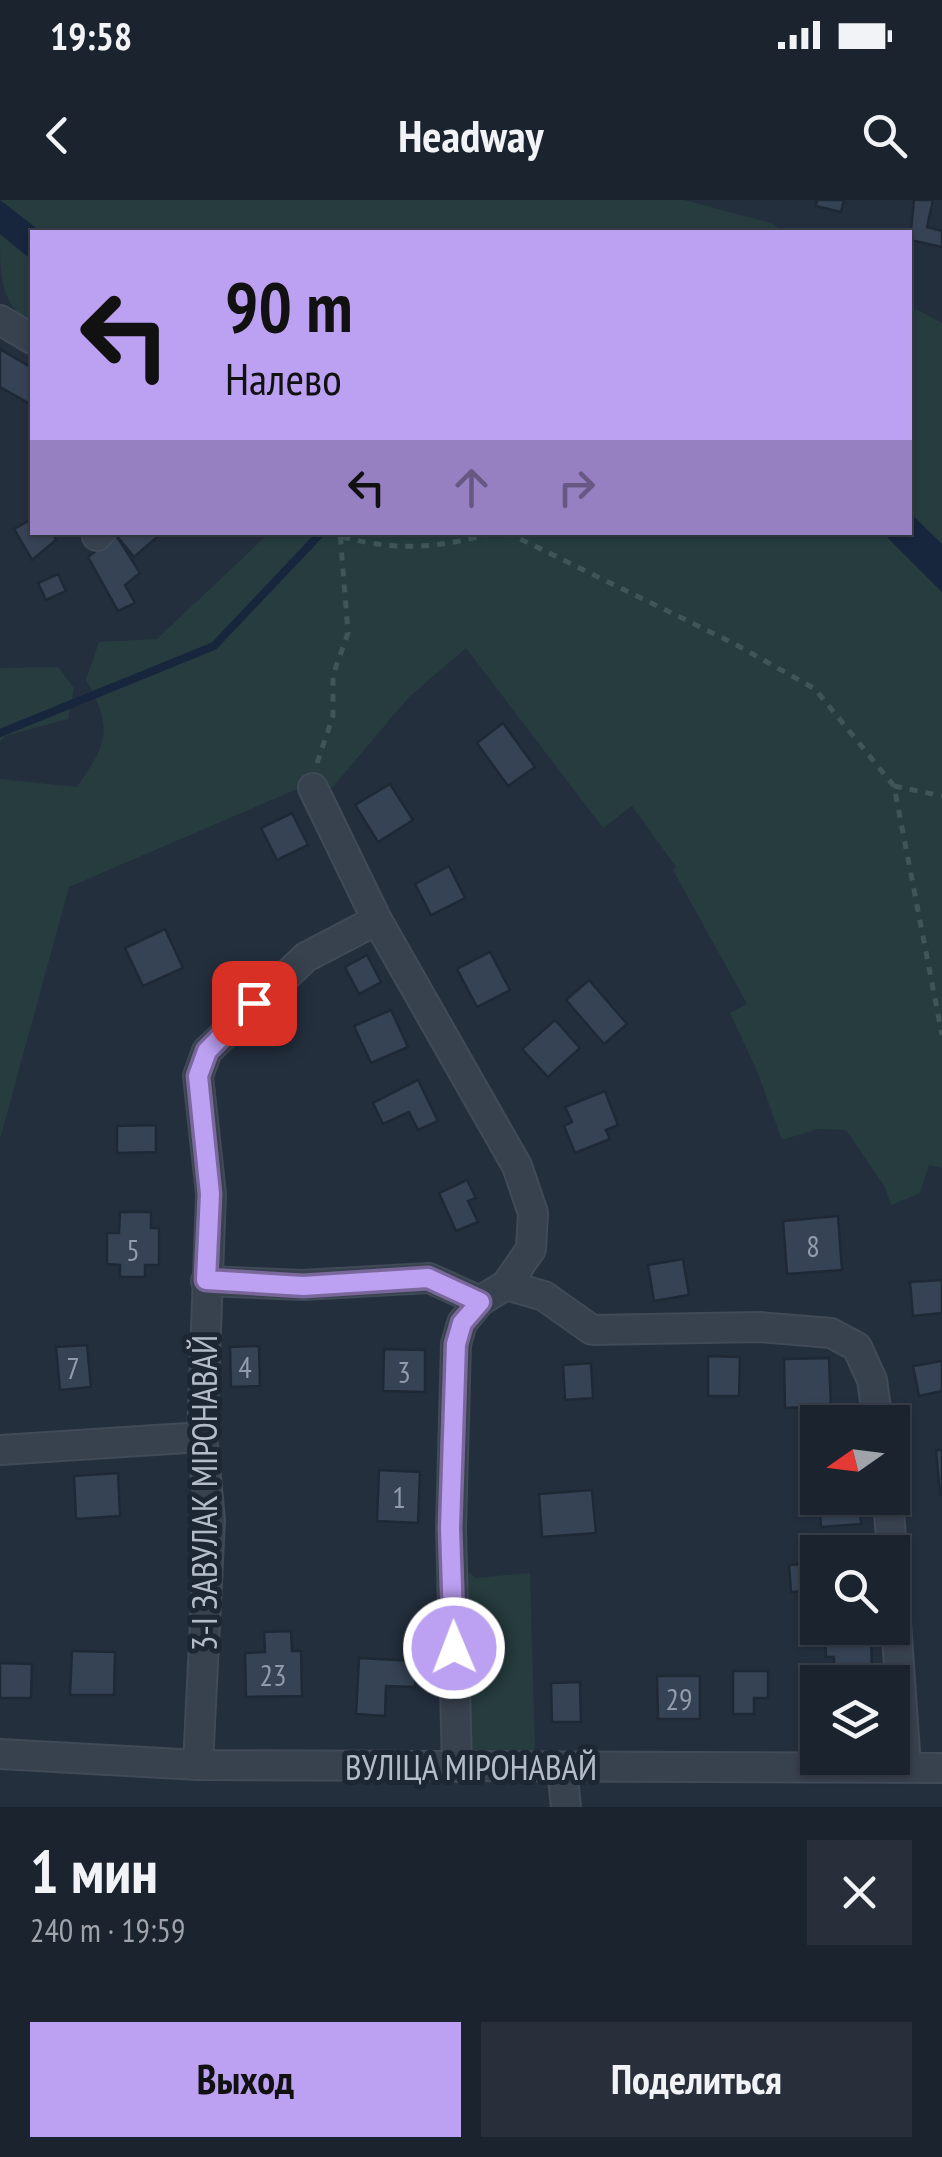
<!DOCTYPE html>
<html lang="ru">
<meta charset="utf-8">
<style>
body{margin:0;font-family:"PT Sans Narrow",sans-serif;background:#282f3a;color:#f1f3f6;height:100vh;display:flex;flex-direction:column;font-size:38px;white-space:nowrap}
*{box-sizing:border-box;margin:0}
p{font-size:32px;color:#a0a4aa}
.icon{flex:none;width:55px;height:55px;fill:none;stroke:currentColor;stroke-width:2;stroke-linecap:round;stroke-linejoin:round}
.map{position:relative;height:1607px;overflow:hidden}
.details{display:flex;flex-direction:column;background:#1b232e;flex:1}
.details>*{flex:none}
.top-card{position:absolute;left:30px;top:30px;width:882px;height:305px;border-radius:0px;box-shadow:0 2px 8px #0004,0 0 0 2px #39404a;background:#bca0f2;color:#111;overflow:hidden}
.needle{width:65px;rotate:256deg}
.tools{position:absolute;left:800px;top:1205px;display:grid;gap:20px}
.tools a{display:grid;place-items:center;width:110px;height:110px;border-radius:0px;background:#1b232e;box-shadow:0 2px 8px #0004,0 0 0 2px #39404a;font-size:50px}
.pin{position:absolute;display:grid;place-items:center;width:85px;height:85px;color:#fff;margin:-42px;border-radius:20px;box-shadow:0 5px 15px #0006}
.me{position:absolute;width:110px;margin:-55px;rotate:359deg;stroke-linejoin:round;filter:drop-shadow(0 0 8px #0008)}
.turn{display:flex;align-items:center;gap:35px;height:210px;padding:0 30px;font-size:45px}
.turn .icon{width:130px;height:130px;stroke-width:2.5}
.turn b{display:block;font-size:70px;line-height:85px}
.lanes{display:flex;align-items:center;height:95px;padding:0 30px;background:#0003;justify-content:center;gap:50px;direction:ltr}
.lanes .off{opacity:.35}
.round{display:grid;place-items:center;flex:none;width:105px;height:105px;border-radius:0px;background:#282f3a}
.headline{display:flex;align-items:center;justify-content:space-between;height:170px;padding:0 30px}
h1{font-size:60px;font-weight:700;line-height:75px}
.cta{display:flex;gap:20px;margin-top:auto;padding:20px 30px}
.cta a{flex:1;height:115px;border-radius:0px;background:#bca0f2;color:#111;font-size:40px;font-weight:700;line-height:115px;text-align:center}
.cta a+a{background:#282f3a;color:#f1f3f6}
.status{display:flex;justify-content:space-between;align-items:center;height:70px;padding:0 50px;background:#1b232e;direction:ltr}
.status svg{height:28px;fill:currentColor}
header{display:flex;justify-content:space-between;align-items:center;height:130px;padding:0 30px;background:#1b232e;font-size:45px;font-weight:700}
.map>svg:first-child{display:block}
.green{fill:#263c3f}
.water{fill:#17263c}
.lines{fill:none;stroke-linecap:round;stroke-linejoin:round}
.stream{stroke:#17263c;stroke-width:8}
.building{fill:#364354;stroke:#1f2835;stroke-width:2.5}
.minor-casing{stroke:#414a57;stroke-width:32}
.path{stroke:#3f5557;stroke-width:5;stroke-dasharray:8 8;stroke-linecap:butt}
.minor{stroke:#38414e;stroke-width:28}
.route-casing{stroke:#7a689d;stroke-width:25}
.route{stroke:#bca0f2;stroke-width:18}
.labels{text-anchor:middle;dominant-baseline:central;stroke-width:10;stroke-linejoin:round;paint-order:stroke}
.number-label{font-size:30px;fill:#929caa}
.street-label{font-size:35px;fill:#b4bcc9;stroke:#1d2633}
</style>
<div class="status"><b>19:58</b><svg viewBox="0 0 49 12"><path d="M0 12V9h3v3zM5 12V6h3v6zM10 12V3h3v9zM15 12V0h3v12zM26 1h20v11H26zM47 4h2v5h-2z"/></svg></div>
<header><svg class="icon" aria-label="back" viewBox="0 0 24 24"><path d="M15 5l-7 7 7 7"/></svg>Headway<svg class="icon" aria-label="search" viewBox="0 0 24 24"><circle cx="10" cy="10" r="6"/><path d="M15 15l6 6"/></svg></header>
<div class="map">
<svg width="942" height="1607" viewBox="0 0 942 1607">
<rect width="100%" height="100%" fill="#242f3e"/>
<!-- green -->
<g class="green">
<path d="M0,0h684l87,23 14,9h-744z"/>
<path d="M0,34l32,26v66c-32,-24 -32,-49 -32,-92z"/>
<path d="M910,106l32,17v221l-32,-31z"/>
<path d="M262,333h621l59,59v576l-13,-3 -9,28 -29,12 -6,-18 -39,-57 -28,-1 -36,11 -25,-69 -27,-58 17,-9 -74,-134 3,-3 -44,-61 -29,22 -137,-180 -58,50 -75,89 -38,3 -226,97 -69,252v-360l77,8c30,-44 37,-58 9,-107l13,-38 58,-3 109,-103z"/>
<path d="M58,467l16,21 -6,31 -63,17 -5,6v-74z"/>
<path d="M468,1372l8,6 54,-5 5,175 -8,8 -53,1 -7,-6 -7,-177z"/>
</g>
<!-- water -->
<g class="water">
<path d="M0,0l41,32h-9v28l-32,-26z"/>
<path d="M910,313l32,31v48l-59,-59 27,-1z"/>
</g>
<g class="lines">
<!-- stream -->
<path class="stream" d="M0,533l214,-87 108,-114"/>
</g>
<!-- building -->
<g class="building">
<path d="M817,0h27l-3,12 -25,-6z"/>
<path d="M914,0h19l-6,27 15,4v16l-32,-7z"/>
<path d="M0,149l32,19v37l-32,-18z"/>
<path d="M32,319v13h20l4,8 -24,20 -18,-31z"/>
<path d="M119,332h44l-29,25 -18,-22z"/>
<path d="M116,335l24,38 -15,12 10,18 -17,8 -30,-54z"/>
<path d="M58,374l8,17 -20,9 -8,-17z"/>
<path d="M503,523l32,44 -27,19 -31,-43z"/>
<path d="M390,584l23,36 -35,22 -23,-37z"/>
<path d="M292,613l16,32 -31,15 -16,-32z"/>
<path d="M449,666l16,32 -34,17 -16,-31z"/>
<path d="M165,729l18,39 -40,18 -18,-38z"/>
<path d="M490,752l20,38 -33,17 -20,-38z"/>
<path d="M367,755l14,27 -22,12 -14,-27z"/>
<path d="M589,780l38,44 -23,20 -38,-44z"/>
<path d="M391,810l17,37 -37,16 -17,-37z"/>
<path d="M555,820l25,28 -32,29 -26,-28z"/>
<path d="M418,880l20,41 -20,9 -9,-18 -26,12 -10,-21z"/>
<path d="M605,891l13,34 -12,5 4,9 -35,14 -11,-27 8,-4 -7,-15z"/>
<path d="M156,925v27l-39,1v-27z"/>
<path d="M467,980l9,18 -8,3 10,21 -22,9 -17,-38z"/>
<path d="M120,1012h31v16h8v37h-14v12h-25v-12l-13,-1v-31h12z"/>
<path d="M838,1016l4,54 -55,4 -4,-53z"/>
<path d="M683,1059l6,36 -35,6 -6,-36z"/>
<path d="M942,1080v33l-29,3 -3,-34z"/>
<path d="M87,1145l4,42 -31,3 -4,-43z"/>
<path d="M259,1146l1,40 -29,1 -1,-40z"/>
<path d="M384,1149l41,1v42l-42,-1z"/>
<path d="M708,1156l32,1 -1,39h-31z"/>
<path d="M829,1158l2,48 -46,2 -1,-49z"/>
<path d="M942,1161v30l-23,5 -6,-30z"/>
<path d="M591,1163l2,35 -28,2 -2,-35z"/>
<path d="M936,1250h6v45h-2z"/>
<path d="M379,1270l41,2 -2,51 -41,-2z"/>
<path d="M118,1273l2,43 -44,3 -2,-43z"/>
<path d="M592,1290l4,43 -54,4 -3,-43z"/>
<path d="M819,1298h40l2,26 -40,3z"/>
<path d="M818,1363v27l-27,2 -2,-27z"/>
<path d="M825,1428h46l1,50 -38,1v-22h-8z"/>
<path d="M291,1431l1,20h9l1,45 -56,1 -1,-44 20,-1 -1,-20z"/>
<path d="M72,1451l43,1 -1,43h-44z"/>
<path d="M359,1458l57,3 -1,26 -29,-1 -1,30 -29,-2z"/>
<path d="M0,1463l32,1 -1,34h-31z"/>
<path d="M733,1471h35v27h-14v16h-21z"/>
<path d="M657,1476h43v43h-42z"/>
<path d="M580,1482l1,40h-29l-1,-39z"/>
</g>
<g class="lines">
<defs>
<g id="minor">
<path d="M0,120l32,19"/>
<path d="M97,336l4,-4"/>
<path d="M313,588l64,132 140,246 16,47 -2,36 -25,36 -26,16 -18,22 -6,21 -5,184 6,239"/>
<path d="M206,1081l97,4 126,-7 51,23"/>
<path d="M506,1085l38,11 48,34 167,-3 72,6 26,14 15,33 6,42"/>
<path d="M0,1250l202,-13"/>
<path d="M888,1298l4,54"/>
<path d="M892,1365l14,202"/>
<path d="M0,1554l198,11 744,3"/>
<path d="M198,1565l12,-245 -8,-83 9,-243 -13,-118 9,-25 99,-94 71,-37"/>
<path d="M562,1569l4,38"/>
</g>
</defs>
<!-- minor casing -->
<use href="#minor" class="minor-casing"/>
<!-- path -->
<g class="path">
<path d="M506,332l227,111 82,46 79,97 48,249"/>
<path d="M342,337c61,15 95,11 155,-5"/>
<path d="M317,563l16,-47v-41l15,-42 -8,-101"/>
<path d="M894,586l48,10"/>
</g>
<!-- minor -->
<use href="#minor" class="minor"/>
</g>
<g class="lines">
<defs>
<path id="route" d="M254,803l-47,48 -9,25 12,118 -4,86 97,6 125,-8 52,24 -18,21 -6,21 -6,184 4,120"/>
</defs>
<!-- route casing -->
<use href="#route" class="route-casing"/>
<!-- route -->
<use href="#route" class="route"/>
</g>
<g class="labels">
<!-- number labels -->
<g class="number-label">
<text x="813" y="1045">8</text>
<text x="133" y="1049">5</text>
<text x="245" y="1166">4</text>
<text x="73" y="1167">7</text>
<text x="404" y="1171">3</text>
<text x="399" y="1296">1</text>
<text x="273" y="1474">23</text>
<text x="679" y="1498">29</text>
</g>
<!-- street labels -->
<g class="street-label">
<text transform="translate(204 1293) rotate(-90)">3-І ЗАВУЛАК МІРОНАВАЙ</text>
<text x="471" y="1567">ВУЛІЦА МІРОНАВАЙ</text>
</g>
</g>
</svg>
<div class="tools">
<a><svg class="needle" viewBox="-14 -14 28 28"><path d="M0-13l5 13h-10z" fill="#e53935"/><path d="M0 13l5-13h-10z" fill="#a0a4aa"/></svg></a>
<a><svg class="icon" aria-label="search" viewBox="0 0 24 24"><circle cx="10" cy="10" r="6"/><path d="M15 15l6 6"/></svg></a>
<a><svg class="icon" aria-label="layers" viewBox="0 0 24 24"><path d="M12 4l9 5-9 5-9-5zM3 14l9 5 9-5"/></svg></a>
</div>
<div class="pin" style="left:254px;top:803px;background:#d93025"><svg class="icon" aria-label="arrive" viewBox="0 0 24 24"><path d="M6 21V4h12l-3 4 3 4H6"/></svg></div>
<svg class="me" style="left:454px;top:1448px" viewBox="-20 -20 40 40"><circle r="17" fill="#bca0f2" stroke="#fff" stroke-width="3"/><path d="M0-11L8 9 0 5-8 9z" fill="#fff"/></svg>
<div class="top-card">
<div class="turn"><svg class="icon" aria-label="left" viewBox="0 0 24 24"><path d="M17 20v-9H6M10 6l-5 5 5 5"/></svg><div><b>90 m</b>Налево</div></div>
<div class="lanes"><svg class="icon" aria-label="left" viewBox="0 0 24 24"><path d="M17 20v-9H6M10 6l-5 5 5 5"/></svg><svg class="icon off" aria-label="ahead" viewBox="0 0 24 24"><path d="M12 20V5M6 11l6-6 6 6"/></svg><svg class="icon off" aria-label="right" viewBox="0 0 24 24"><path d="M7 20v-9h11M14 6l5 5-5 5"/></svg></div>
</div>
</div>
<section class="details">
<div class="headline"><div><h1>1 мин</h1><p>240 m · 19:59</p></div><a class="round"><svg class="icon" aria-label="close" viewBox="0 0 24 24"><path d="M6 6l12 12M18 6L6 18"/></svg></a></div>
<div class="cta"><a>Выход</a><a>Поделиться</a></div>
</section>
